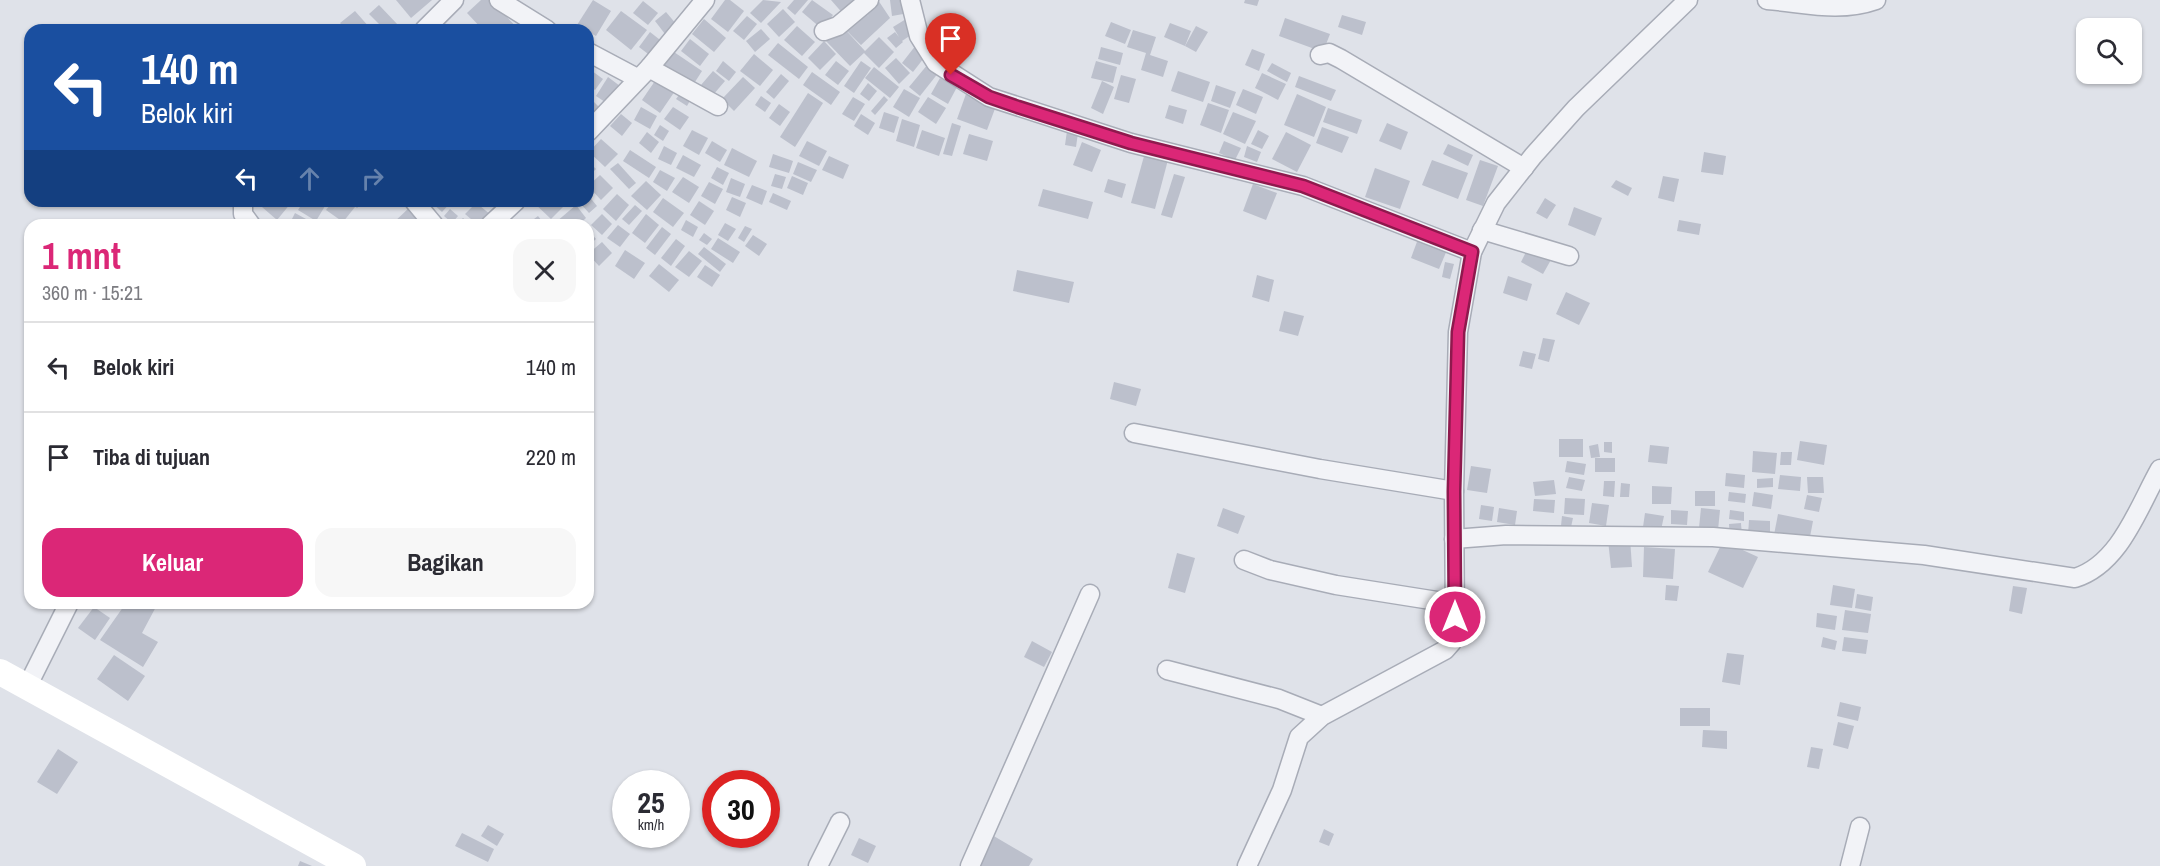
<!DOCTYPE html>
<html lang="id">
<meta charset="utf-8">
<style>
body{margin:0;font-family:"Archivo Narrow",sans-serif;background:#f7f7f7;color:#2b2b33;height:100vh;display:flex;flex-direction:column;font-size:22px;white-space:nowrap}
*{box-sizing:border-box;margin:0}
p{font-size:20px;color:#7c7c81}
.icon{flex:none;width:33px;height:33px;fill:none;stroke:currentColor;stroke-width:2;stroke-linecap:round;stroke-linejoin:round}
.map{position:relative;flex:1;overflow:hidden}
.side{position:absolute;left:24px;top:219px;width:570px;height:390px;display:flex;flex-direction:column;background:#fff;border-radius:18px;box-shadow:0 2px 4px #0004}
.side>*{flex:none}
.top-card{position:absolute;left:24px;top:24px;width:570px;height:183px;border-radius:18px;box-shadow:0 2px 4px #0004;background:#1a4fa0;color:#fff;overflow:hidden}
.controls{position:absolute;left:2076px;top:18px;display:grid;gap:12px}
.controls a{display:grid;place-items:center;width:66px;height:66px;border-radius:12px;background:#fff;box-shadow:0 2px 4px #0004;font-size:30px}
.speed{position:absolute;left:612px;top:770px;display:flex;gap:12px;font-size:30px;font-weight:700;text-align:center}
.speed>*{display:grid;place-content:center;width:78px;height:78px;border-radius:50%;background:#fff;box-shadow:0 2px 4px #0004;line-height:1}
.speed small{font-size:15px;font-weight:400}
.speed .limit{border:9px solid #d22;background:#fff;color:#111}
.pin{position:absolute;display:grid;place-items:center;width:51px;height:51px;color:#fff;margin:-62px -26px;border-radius:50% 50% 50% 0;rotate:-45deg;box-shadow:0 0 6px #0007}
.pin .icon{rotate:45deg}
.me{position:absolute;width:66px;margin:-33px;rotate:0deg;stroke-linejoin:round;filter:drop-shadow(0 0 4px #0008)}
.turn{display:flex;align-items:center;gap:21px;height:126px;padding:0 18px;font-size:27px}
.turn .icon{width:78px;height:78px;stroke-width:2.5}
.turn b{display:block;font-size:42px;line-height:51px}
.lanes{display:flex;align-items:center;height:57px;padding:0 18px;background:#0003;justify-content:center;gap:30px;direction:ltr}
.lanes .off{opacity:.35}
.round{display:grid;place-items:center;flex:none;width:63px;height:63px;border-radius:18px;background:#f7f7f7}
.headline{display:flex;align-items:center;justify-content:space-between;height:102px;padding:0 18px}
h1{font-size:36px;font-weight:700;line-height:45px;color:#db2777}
.action{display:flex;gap:12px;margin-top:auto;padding:12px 18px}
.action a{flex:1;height:69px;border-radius:18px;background:#db2777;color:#fff;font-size:24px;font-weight:700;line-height:69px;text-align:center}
.action a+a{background:#f7f7f7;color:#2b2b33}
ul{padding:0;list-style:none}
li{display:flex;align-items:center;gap:18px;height:90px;padding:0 18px;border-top:2px solid #e1e1e2}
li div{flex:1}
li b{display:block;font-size:22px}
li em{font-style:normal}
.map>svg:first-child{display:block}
.building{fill:#bcc0cc}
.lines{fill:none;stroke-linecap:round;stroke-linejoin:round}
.street-casing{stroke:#a8acb7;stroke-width:21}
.street{stroke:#f2f3f7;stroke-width:18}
.secondary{stroke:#fff;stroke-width:26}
.route-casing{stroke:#8e194d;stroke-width:15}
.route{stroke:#db2777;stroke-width:10}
</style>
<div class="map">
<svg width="2160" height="866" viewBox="0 0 2160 866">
<rect width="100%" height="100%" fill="#dfe2e9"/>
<!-- building -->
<g class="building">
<path d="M396,0h36l-21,18z"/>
<path d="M481,0h10l28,30h-36l-16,-17z"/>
<path d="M593,0l18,11 -15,25 -19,-11z"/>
<path d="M725,0h5l14,11 -16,21 -17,-13z"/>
<path d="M763,0l18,2 -20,21 -11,-10z"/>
<path d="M794,0h14l-13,15 -8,-7z"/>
<path d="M812,0l21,15 -11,14 -20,-17z"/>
<path d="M831,0h25l-11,16z"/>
<path d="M878,0l12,18 -29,27 -14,-14 19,-18 3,4 -5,-8z"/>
<path d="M890,0h17l2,13 -17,3z"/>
<path d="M1245,0h14l-2,6 -13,-3z"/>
<path d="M643,1l15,12 -10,12 -15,-12z"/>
<path d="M379,5l20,21 -3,4h-11l-16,-16z"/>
<path d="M783,9l12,13 -16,15 -12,-13z"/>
<path d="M355,11l15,17 -3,2h-21l-6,-7z"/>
<path d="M621,11l26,19 -16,20 -25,-20z"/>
<path d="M666,12l11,13 -12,9 -10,-13z"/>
<path d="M1342,15l24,7 -4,13 -24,-8z"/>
<path d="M747,16l10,8 -13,16 -11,-9z"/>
<path d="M1285,18l45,16 -7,18 -44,-16z"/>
<path d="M704,19l22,19 -12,14 -22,-18z"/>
<path d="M906,19l8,14 -12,8 1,1 -7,6 -9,-10 8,-6 4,5 -6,-10z"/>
<path d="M1111,22l20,8 -6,14 -20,-8z"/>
<path d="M1170,23l21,8 -6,15 -21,-9z"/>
<path d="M797,26l18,16 -13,14 -18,-16z"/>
<path d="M842,26l23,25 14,-14 15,15 -15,16 -15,-15 -14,13 -24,-25z"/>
<path d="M1196,26l12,6 -12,20 -11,-6z"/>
<path d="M761,29l9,10 -15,13 -9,-11z"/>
<path d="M1133,30l23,7 -6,18 18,6 -5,16 -22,-7 5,-17 -19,-6z"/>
<path d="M650,32l14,11 -12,14 -13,-10z"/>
<path d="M690,39l19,15 -9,12 -19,-15z"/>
<path d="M824,41l12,13 -16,16 -12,-12z"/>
<path d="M778,43l30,24 -9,12 -31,-24z"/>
<path d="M916,45l11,9 -14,18 -11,-9z"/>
<path d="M1101,47l22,6 -3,12 -22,-6z"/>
<path d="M1252,49l13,5 -6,17 -14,-6z"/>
<path d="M671,50l31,21 -9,14 -32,-21z"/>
<path d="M754,54l19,16 -13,16 -20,-15z"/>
<path d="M896,58l14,15 -11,11 -14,-16z"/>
<path d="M723,61l13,11 -7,9 -13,-10z"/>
<path d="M836,61l13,10 -11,14 -13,-10z"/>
<path d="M861,61l10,7 -17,25 -10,-7z"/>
<path d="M1096,61l21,6 -4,16 -22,-5z"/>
<path d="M1272,63l19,10 -4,9 -20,-11z"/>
<path d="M928,64l11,8 -19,24 -11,-9z"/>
<path d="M874,67l25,20 -9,11 -25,-20z"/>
<path d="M588,68l15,11 -8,11 -7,-5z"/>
<path d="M713,71l12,10 -12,14 -12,-10z"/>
<path d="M1178,71l32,11 -7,20 -32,-11z"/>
<path d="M812,72l28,20 -9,13 -28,-20z"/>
<path d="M1262,73l24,11 -8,16 -23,-12z"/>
<path d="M781,74l8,7 -15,18 -8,-7z"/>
<path d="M1121,75l15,4 -7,24 -15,-4z"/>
<path d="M1299,76l37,14 -5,11 -36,-14z"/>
<path d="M608,77l12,9 -12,18 -12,-8z"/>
<path d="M743,77l12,11 -21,23 -12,-12z"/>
<path d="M657,78l18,13 -15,22 -18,-13z"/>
<path d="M940,78l17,9 -9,17 -17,-10z"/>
<path d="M1102,81l12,6 -11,27 -12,-6z"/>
<path d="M868,83l9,8 -8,10 -9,-7z"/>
<path d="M1216,85l20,7 -6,16 -19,-7z"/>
<path d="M904,89l16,9 -11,19 -16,-10z"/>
<path d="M1243,89l20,8 -7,17 -20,-9z"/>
<path d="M682,91l10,6 -5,9 -11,-7z"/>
<path d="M808,93l15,10 -28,44 -15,-10z"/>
<path d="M966,94l30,12 -9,24 -30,-11z"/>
<path d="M1297,94l29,13 -12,30 -30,-12z"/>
<path d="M761,96l10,7 -6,9 -10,-7z"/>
<path d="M884,96l4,4 -13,15 -4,-4z"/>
<path d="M853,97l12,7 -11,17 -12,-7z"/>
<path d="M928,97l18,11 -10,16 -18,-12z"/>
<path d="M591,99l11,11 -14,14v-23z"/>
<path d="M1208,103l21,7 -8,23 -21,-8z"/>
<path d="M779,104l11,8 -10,14 -11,-8z"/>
<path d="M1169,105l18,5 -4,14 -18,-6z"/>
<path d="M641,107l16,9 -7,13 -16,-9z"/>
<path d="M673,107l16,10 -9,13 -16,-11z"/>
<path d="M1328,108l34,12 -5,14 -34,-12z"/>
<path d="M884,112l15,5 -5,16 -15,-5z"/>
<path d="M1233,112l23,9 -11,23 -22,-10z"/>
<path d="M621,114l11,9 -10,13 -12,-10z"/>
<path d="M861,114l14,9 -7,12 -14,-9z"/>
<path d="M902,119l18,6 -6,22 -18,-6z"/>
<path d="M952,123l9,3 -9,30 -9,-2z"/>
<path d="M1387,123l21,9 -7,18 -22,-9z"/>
<path d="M660,125l9,6 -6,10 -9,-6z"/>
<path d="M1322,127l27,10 -7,16 -26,-10z"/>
<path d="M692,130l16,8 -9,17 -16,-9z"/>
<path d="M922,130l23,8 -6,18 -23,-8z"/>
<path d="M1258,130l11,6 -7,13 -11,-5z"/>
<path d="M1067,131l11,2 -2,14 -11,-2z"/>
<path d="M647,132l12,10 -8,11 -12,-10z"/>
<path d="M1286,132l25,13 -14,27 -25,-13z"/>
<path d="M969,134l24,7 -6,20 -24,-7z"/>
<path d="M601,139l17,15 -13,13 -16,-15z"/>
<path d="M712,141l15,9 -7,12 -15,-9z"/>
<path d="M807,141l20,10 -8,15 -20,-10z"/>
<path d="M1224,141l17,7 -6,12 -16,-7z"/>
<path d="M1082,142l19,8 -9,22 -19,-7z"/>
<path d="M1448,144l25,11 -5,11 -25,-12z"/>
<path d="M664,146l13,7 -6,12 -13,-6z"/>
<path d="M1247,146l14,6 -4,10 -13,-5z"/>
<path d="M732,148l25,13 -8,16 -25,-12z"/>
<path d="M1146,149l23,7 -14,53 -24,-6z"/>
<path d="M630,150l26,17 -7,11 -26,-17z"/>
<path d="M1704,152l22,4 -3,19 -22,-3z"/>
<path d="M773,154l20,7 -4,12 -20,-6z"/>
<path d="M683,155l18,10 -7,12 -18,-9z"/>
<path d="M829,156l20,9 -6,14 -21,-9z"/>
<path d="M1432,160l36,13 -10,26 -36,-14z"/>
<path d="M1480,160l18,6 -15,40 -17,-6z"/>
<path d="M588,161l8,8 -8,8z"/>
<path d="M798,162l19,8 -6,12 -18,-8z"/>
<path d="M618,163l18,20 -7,6 -19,-20z"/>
<path d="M717,167l12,6 -6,12 -12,-7z"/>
<path d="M1375,168l35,13 -10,28 -35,-12z"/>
<path d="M660,170l15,8 -8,13 -14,-9z"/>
<path d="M775,174l11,3 -4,12 -11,-3z"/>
<path d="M1174,174l11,3 -13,41 -11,-3z"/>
<path d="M600,175l13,13 -12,12 -13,-14z"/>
<path d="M792,176l16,7 -5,12 -16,-7z"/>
<path d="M1663,176l16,3 -5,23 -16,-4z"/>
<path d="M683,177l16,10 -10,16 -17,-11z"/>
<path d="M731,178l14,6 -5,13 -14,-5z"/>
<path d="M1108,179l18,5 -4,14 -18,-6z"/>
<path d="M1616,180l16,8 -4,8 -17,-9z"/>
<path d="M646,181l15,14 -14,15 -16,-14z"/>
<path d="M709,182l14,7 -8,15 -14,-8z"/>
<path d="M1253,184l24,9 -11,27 -23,-9z"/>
<path d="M752,185l15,6 -5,14 -16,-7z"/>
<path d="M1043,189l50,13 -5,17 -50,-13z"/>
<path d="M773,193l18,8 -4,9 -18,-8z"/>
<path d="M617,194l12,11 -13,16 -13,-12z"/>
<path d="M588,195l9,11 -8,7 -11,-12h10z"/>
<path d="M732,197l14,6 -6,14 -14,-7z"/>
<path d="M663,198l21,15 -11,14 -20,-15z"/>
<path d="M1545,198l11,7 -9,14 -11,-6z"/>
<path d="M267,201h21l3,2 -14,17 -15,-13z"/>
<path d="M304,201h24l-12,20 -18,-11z"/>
<path d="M333,201h15l7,6 -12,15 -17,-12z"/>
<path d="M350,201h14l-7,7z"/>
<path d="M430,201h22l-10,11z"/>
<path d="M463,201h11l17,14 -8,10h-5l-13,-11 7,-7z"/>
<path d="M489,201h14l-4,10z"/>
<path d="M532,201h33l2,2 -16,16z"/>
<path d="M699,201l15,10 -9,14 -15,-10z"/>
<path d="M576,205l10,13 -8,7h-19l-3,-3z"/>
<path d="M635,205l7,6 -13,14 -7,-6z"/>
<path d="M410,207l17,18h-36z"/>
<path d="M1574,207l28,11 -7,18 -27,-11z"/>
<path d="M450,209l8,7 -6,7 -8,-7z"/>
<path d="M295,213l11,6 -3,6h-14z"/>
<path d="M602,214l10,10 -10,11 -11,-10z"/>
<path d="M646,214l13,11 -14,18 -13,-10z"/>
<path d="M538,216l7,9h-19z"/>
<path d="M463,218l8,7h-15z"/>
<path d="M336,219l9,6h-14z"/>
<path d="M686,220l12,7 -5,10 -12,-7z"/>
<path d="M1679,220l22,4 -2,11 -22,-4z"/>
<path d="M725,223l11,6 -8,12 -10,-6z"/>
<path d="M618,225l12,9 -10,13 -13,-9z"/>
<path d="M745,226l7,3 -8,13 -6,-4z"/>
<path d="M662,227l9,7 -16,21 -9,-7z"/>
<path d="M588,230l8,9 -8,7z"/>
<path d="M704,233l8,6 -5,6 -8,-5z"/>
<path d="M753,235l14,9 -8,12 -14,-10z"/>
<path d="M718,238l22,14 -7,11 -22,-14z"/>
<path d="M676,239l9,7 -14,20 -10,-8z"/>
<path d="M1418,239l29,11 -8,19 -28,-11z"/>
<path d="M602,242l10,11 -13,13 -11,-12z"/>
<path d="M1529,246l23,12 -9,16 -22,-12z"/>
<path d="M704,247l22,17 -6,8 -22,-18z"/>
<path d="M625,250l20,13 -11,16 -19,-13z"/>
<path d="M689,251l13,10 -13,16 -14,-10z"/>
<path d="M1445,262l9,2 -4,15 -8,-2z"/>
<path d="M659,264l20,16 -10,12 -20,-16z"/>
<path d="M705,265l15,10 -8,12 -15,-10z"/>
<path d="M1017,270l57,12 -5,21 -56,-12z"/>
<path d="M1257,275l17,5 -5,22 -17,-5z"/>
<path d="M1508,276l24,8 -5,17 -24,-8z"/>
<path d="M1566,292l24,11 -11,22 -23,-11z"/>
<path d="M1284,311l20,5 -6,20 -19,-5z"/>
<path d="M1543,338l12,2 -6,22 -11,-3z"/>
<path d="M1523,351l13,3 -4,15 -13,-3z"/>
<path d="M1114,382l27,7 -5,17 -26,-7z"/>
<rect x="1559" y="439" width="24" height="18"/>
<path d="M1800,441l27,4 -3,20 -27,-5z"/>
<path d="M1604,442h8v11l-8,-1z"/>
<path d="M1598,444l2,13 -9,1 -2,-12z"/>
<path d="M1650,445l19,2 -2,17 -19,-2z"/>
<path d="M1753,451l24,2 -2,21 -23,-2z"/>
<path d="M1781,452h11l-1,13h-11z"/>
<rect x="1595" y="458" width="20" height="14"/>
<path d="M1567,461l19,3 -2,11 -19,-3z"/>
<path d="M1471,466l20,3 -4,24 -20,-3z"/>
<path d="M1726,473l19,2 -1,13 -19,-2z"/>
<path d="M1780,475l21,2 -1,14 -22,-2z"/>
<path d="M1569,477l16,3 -3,11 -16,-3z"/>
<path d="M1807,477h16l1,16h-16z"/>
<path d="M1773,478v9l-16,1v-9z"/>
<path d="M1554,480l2,14 -21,2 -2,-14z"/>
<path d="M1604,481h11l-1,16 -11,-1z"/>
<path d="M1621,483l9,1 -1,13h-9z"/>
<path d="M1652,486l20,1 -1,17h-19z"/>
<rect x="1695" y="491" width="20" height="15"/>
<path d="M1729,492l17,2 -1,9 -17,-2z"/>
<path d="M1754,492l19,3 -2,14 -19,-3z"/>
<path d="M1807,495l15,3 -3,14 -15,-3z"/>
<path d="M1565,498l20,1 -1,16 -20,-1z"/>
<path d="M1534,499l21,1 -1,13 -21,-2z"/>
<path d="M1592,503l17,2 -3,21 -17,-3z"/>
<path d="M1481,505l13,2 -2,14 -13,-2z"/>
<path d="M1223,508l22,8 -7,18 -21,-8z"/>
<path d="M1499,508l18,3 -2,14 -18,-3z"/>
<path d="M1701,508l19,2 -2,20 -19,-2z"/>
<path d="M1671,510l17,1 -1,14 -16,-1z"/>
<path d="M1730,510l14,2v9l-15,-2z"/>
<path d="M1645,513l19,3 -3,14 -18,-3z"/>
<path d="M1778,514l35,7 -4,21 -35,-7z"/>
<path d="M1562,516l11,2 -2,9 -10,-1z"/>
<path d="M1749,520l21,1v15l-22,-1z"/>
<path d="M1741,523l1,14 -12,1 -1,-14z"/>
<path d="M1630,538l2,29 -21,1 -3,-28z"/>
<path d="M1723,541l35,16 -15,31 -35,-16z"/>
<path d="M1644,547l31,2 -2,30 -30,-2z"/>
<path d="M1177,553l18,5 -10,35 -17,-5z"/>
<path d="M1666,585l13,1 -2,15 -12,-1z"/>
<path d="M1833,585l22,4 -3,19 -22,-3z"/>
<path d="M2013,586l14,2 -5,26 -13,-3z"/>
<path d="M1857,594l16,3 -2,14 -16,-3z"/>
<path d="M126,603h32l-16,30 16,9 -15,25 -43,-27z"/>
<path d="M94,607l16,11 -15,22 -17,-12z"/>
<path d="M1845,610l26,4 -3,19 -26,-3z"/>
<path d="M1817,613l20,3 -2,14 -19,-3z"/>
<path d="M1823,637l14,4 -2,9 -14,-3z"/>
<path d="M1844,637l24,3 -2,14 -24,-3z"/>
<path d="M1032,641l20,11 -8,15 -20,-10z"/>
<path d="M1727,653l17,2 -4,30 -18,-3z"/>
<path d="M114,655l31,21 -17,25 -31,-22z"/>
<path d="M1840,702l21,5 -3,14 -21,-5z"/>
<rect x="1680" y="708" width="30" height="18"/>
<path d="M1838,722l16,4 -6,23 -15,-4z"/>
<path d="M1703,730l24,1v18l-25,-2z"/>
<path d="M1811,747l12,2 -4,20 -12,-2z"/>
<path d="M58,749l20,13 -21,32 -20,-12z"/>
<path d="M488,825l16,9 -7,12 -16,-10z"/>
<path d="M1324,829l10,5 -5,12 -10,-4z"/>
<path d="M462,833l32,16 -6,13 -33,-16z"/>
<path d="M992,835l41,24 -4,7h-55z"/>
<path d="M859,838l17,8 -8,17 -17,-8z"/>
<path d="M300,861l12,5h-14z"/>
</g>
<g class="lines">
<defs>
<g id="street">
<path d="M499,0l48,30"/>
<path d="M910,0l9,36 17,27 53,34 142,46 172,43 169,66"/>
<path d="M1767,0c38,3 72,13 109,0"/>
<path d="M424,30l30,-30"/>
<path d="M824,31l14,-5 31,-26"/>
<path d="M588,52l49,26"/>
<path d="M1320,55l9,-2 12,6 183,109"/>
<path d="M649,68l69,38"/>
<path d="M588,132l61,-64 56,-68"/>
<path d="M243,201v13l8,11"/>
<path d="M414,201l20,24"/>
<path d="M490,225l26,-24"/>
<path d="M1482,230l87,26"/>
<path d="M1134,433l186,36 134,22"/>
<path d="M1454,539l52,-4 207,2 211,18 151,23c45,-14 63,-70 85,-109"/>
<path d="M1244,560l26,10 66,15 120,19"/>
<path d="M1167,670l112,29 43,17"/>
<path d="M27,687l42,-84"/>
<path d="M818,866l22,-44"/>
<path d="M970,866l120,-272"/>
<path d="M1247,866l35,-76 17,-53 23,-21 123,-66 7,-8 3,-12 -1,-139 4,-159 14,-80 24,-49 37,-47 43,-48 112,-108"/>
<path d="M1850,866l10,-39"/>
</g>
</defs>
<!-- street casing -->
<use href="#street" class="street-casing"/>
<!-- street -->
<use href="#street" class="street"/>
<!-- secondary -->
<path class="secondary" d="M0,672l353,194"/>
</g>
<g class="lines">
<defs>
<path id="route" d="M951,75l38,22 29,10 113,36 172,43 169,66 -14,80 -4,159 1,126"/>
</defs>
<!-- route casing -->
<use href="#route" class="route-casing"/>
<!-- route -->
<use href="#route" class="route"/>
</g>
</svg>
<div class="controls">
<a><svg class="icon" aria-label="search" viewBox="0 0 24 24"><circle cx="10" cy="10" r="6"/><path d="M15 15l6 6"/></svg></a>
</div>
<div class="speed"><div>25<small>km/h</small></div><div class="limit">30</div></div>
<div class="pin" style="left:951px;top:75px;background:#d93025"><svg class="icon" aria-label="arrive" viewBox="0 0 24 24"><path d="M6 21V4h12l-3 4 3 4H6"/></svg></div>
<svg class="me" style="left:1455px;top:617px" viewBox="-20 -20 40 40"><circle r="17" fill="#db2777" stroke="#fff" stroke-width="3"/><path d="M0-11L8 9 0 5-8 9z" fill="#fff"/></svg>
<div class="top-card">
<div class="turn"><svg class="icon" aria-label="left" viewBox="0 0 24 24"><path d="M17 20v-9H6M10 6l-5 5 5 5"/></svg><div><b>140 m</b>Belok kiri</div></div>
<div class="lanes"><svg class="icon" aria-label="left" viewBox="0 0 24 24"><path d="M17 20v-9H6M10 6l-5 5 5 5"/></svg><svg class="icon off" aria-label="ahead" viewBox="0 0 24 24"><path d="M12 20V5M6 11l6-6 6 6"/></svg><svg class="icon off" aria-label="right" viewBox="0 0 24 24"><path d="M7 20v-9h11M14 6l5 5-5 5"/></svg></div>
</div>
<section class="side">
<div class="headline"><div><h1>1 mnt</h1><p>360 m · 15:21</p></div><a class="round"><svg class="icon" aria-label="close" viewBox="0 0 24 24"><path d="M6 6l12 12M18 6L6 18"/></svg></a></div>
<ul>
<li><svg class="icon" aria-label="left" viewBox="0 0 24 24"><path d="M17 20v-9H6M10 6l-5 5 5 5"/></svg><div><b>Belok kiri</b></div><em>140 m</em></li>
<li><svg class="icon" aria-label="arrive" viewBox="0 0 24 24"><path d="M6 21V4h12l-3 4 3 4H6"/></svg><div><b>Tiba di tujuan</b></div><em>220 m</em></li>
</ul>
<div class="action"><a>Keluar</a><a>Bagikan</a></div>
</section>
</div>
